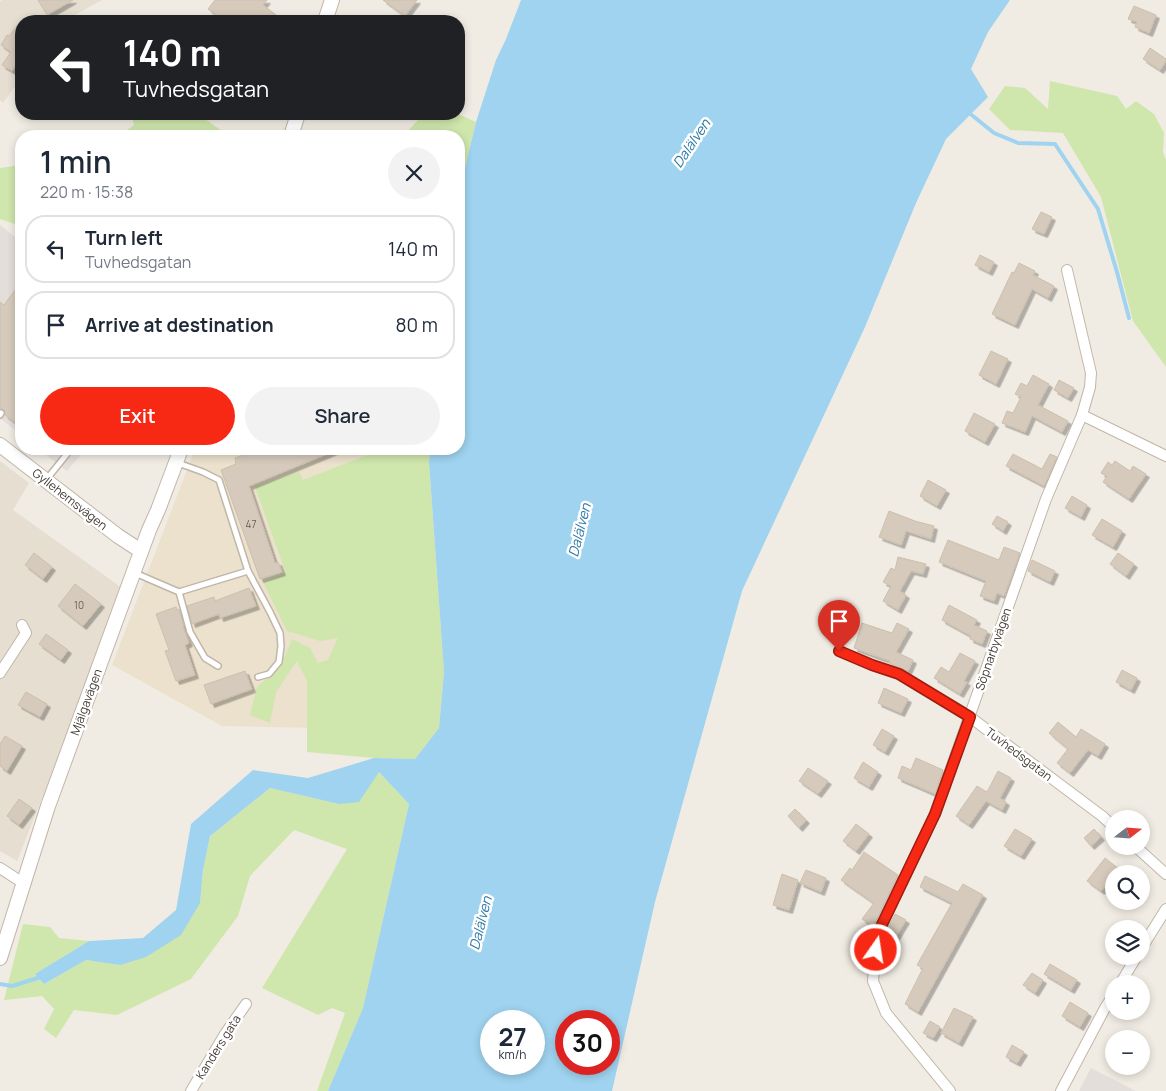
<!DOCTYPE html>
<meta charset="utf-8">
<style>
body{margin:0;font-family:Manrope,sans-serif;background:#f2f2f3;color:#1f2937;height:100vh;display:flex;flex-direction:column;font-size:19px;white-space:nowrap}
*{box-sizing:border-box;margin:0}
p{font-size:16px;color:#747a83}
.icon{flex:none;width:28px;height:28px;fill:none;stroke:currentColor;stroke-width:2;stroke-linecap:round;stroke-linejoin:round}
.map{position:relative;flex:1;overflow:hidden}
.side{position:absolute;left:15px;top:130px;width:450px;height:325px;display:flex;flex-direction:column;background:#fff;border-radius:20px;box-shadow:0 2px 8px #0003}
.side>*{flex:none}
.top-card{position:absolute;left:15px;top:15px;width:450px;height:105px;border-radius:20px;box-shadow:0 2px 8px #0003;background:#202124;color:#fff;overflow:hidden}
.needle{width:32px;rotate:73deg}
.controls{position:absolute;left:1105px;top:810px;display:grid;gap:10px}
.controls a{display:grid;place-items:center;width:45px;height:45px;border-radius:50%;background:#fff;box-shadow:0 2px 8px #0003;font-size:25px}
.speed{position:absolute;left:480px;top:1010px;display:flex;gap:10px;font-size:25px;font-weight:700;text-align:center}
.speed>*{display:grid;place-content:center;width:65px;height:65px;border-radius:50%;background:#fff;box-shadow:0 2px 8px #0003;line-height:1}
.speed small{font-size:12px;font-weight:400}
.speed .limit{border:8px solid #d22;background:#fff;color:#111}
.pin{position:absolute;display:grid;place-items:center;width:42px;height:42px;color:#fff;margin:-51px -21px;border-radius:50% 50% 50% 0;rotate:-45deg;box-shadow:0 0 5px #0007}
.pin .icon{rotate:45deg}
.me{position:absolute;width:55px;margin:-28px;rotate:13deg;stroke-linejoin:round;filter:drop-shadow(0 0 4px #0008)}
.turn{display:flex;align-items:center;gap:18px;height:105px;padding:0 25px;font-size:22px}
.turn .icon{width:65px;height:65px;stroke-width:2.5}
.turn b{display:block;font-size:35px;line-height:42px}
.round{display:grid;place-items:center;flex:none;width:52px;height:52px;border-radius:26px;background:#f2f2f3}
.summary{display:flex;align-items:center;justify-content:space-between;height:85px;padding:0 25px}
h1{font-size:30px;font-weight:600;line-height:38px}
.cta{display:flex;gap:10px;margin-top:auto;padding:10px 25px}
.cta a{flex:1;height:58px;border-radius:30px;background:#f72915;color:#fff;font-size:20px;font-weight:600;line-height:58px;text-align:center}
.cta a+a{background:#f2f2f3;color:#1f2937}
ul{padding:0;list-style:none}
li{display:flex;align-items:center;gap:15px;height:68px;margin:0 10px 8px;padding:0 15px;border:2px solid #e0e1e3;border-radius:20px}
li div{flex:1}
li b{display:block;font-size:19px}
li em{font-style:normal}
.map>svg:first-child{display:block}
.residential{fill:#e5ded1}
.industrial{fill:#e3ded9}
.education{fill:#ebe1cd}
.green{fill:#cfe6ac}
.water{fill:#9fd3ef;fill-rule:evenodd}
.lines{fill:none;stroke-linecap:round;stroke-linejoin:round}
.stream{stroke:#9fd3ef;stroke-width:4}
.building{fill:#d6cabc;stroke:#cdbfac;filter:url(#shadow)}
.service-casing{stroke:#c0b6a9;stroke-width:8}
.minor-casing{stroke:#c0b6a9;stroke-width:12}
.tertiary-casing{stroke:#c0b6a9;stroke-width:16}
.service{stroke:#fff;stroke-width:5}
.minor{stroke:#fff;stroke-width:10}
.tertiary{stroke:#fff;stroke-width:14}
.route-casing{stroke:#a11b0e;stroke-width:12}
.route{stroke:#f72915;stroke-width:9}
.labels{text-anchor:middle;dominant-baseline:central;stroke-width:5;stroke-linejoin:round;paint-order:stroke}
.number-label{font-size:10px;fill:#686056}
.street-label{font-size:12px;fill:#433c34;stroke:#fff}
.water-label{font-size:14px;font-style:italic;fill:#2e7aa5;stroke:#fff}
</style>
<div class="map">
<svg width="1166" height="1091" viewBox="0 0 1166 1091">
<defs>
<filter id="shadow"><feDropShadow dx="3.5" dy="3.5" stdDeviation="0" flood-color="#0004"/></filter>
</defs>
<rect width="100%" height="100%" fill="#f1ece3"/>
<!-- residential -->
<g class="residential">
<path d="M2,0h100l-38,21h-43v57l-18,25 -3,-3v-98z"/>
<path d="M0,461l29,22 -16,27 112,80 -108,271 -17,-10z"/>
</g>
<!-- industrial -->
<g class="industrial">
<path d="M0,225l21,17v193l-21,-17z"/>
<path d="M38,449h48l-19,22z"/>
<path d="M1091,1068l45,23h-57z"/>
</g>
<!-- education -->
<path class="education" d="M195,449h177l13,53 -65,226 -98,-2 -110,-61z"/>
<!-- green -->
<g class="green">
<path d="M1050,81l67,15 9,13 10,-8 18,13 10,19 -1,19 3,8v207l-33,-46 -32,-124 -38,-64 -53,-3 -21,-21 16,-23 20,2 23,21z"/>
<path d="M131,114h67l31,22h-110l15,-11z"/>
<path d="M419,114h39l18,8 -17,71v-57h-54l-1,-1 16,-17z"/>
<path d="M21,165v61l-21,-7v-51z"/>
<path d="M372,449h58l-1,13 15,210 -5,56 -24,31 -41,-1 -67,-6v-71l-10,-20 -21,31 -6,31 -20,-8 7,-28 23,-20 12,-28 18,9 8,15 10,-3 10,-22 -18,3 -33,-10 -24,-49 23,-9 -31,-86 44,-15 4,8 70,-27z"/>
<path d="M379,772l30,32 -46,204 -35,83h-11l28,-78 -13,-5 -14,7 -56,-27 85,-139 -53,-19 -44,46 -12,40 -47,63 -74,36 -43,-5 -18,28 -12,-9 10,-20 -12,-13 -38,4 19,-76 27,3 9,11 30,3 -54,33 9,10 42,-24 34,5 80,-62 3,-33 7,-34 60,-48 69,16z"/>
</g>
<!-- water -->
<path class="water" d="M521,0h489l-22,32 -17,37 17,28 -42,42 -30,64 -51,124 -123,264 -87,311 -43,189h-284l35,-83 46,-204 -30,-32 -20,30 -20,2 -69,-16 -60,48 -7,34 -3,33 -19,32 -35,22 -26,8 -34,-5 -42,24 -9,-10 54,-33 54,-3 33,-28 15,-86 62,-54 55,8 66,-20 41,1 24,-31 5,-56 -15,-210 1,-13h29v-256l17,-71 20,-62 10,-21zM491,1021h43v43h-43zM609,1021v43h-43v-43z"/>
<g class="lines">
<!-- stream -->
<g class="stream">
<path d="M968,112l26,21 24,10 37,1 43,65 19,63 12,46"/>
<path d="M0,984l12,2 29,-9"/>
</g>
</g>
<!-- building -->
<g class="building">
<path d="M38,0h35l-26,15z"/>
<path d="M215,0h52l-4,5 13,10 -5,6h-46l-17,-12z"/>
<path d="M383,0h34l-12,16z"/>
<path d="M1134,6l22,9 -7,18 -14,-6 2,-5 -9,-3z"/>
<path d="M21,21v38l-1,-1 -8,13 -10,-6 9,-13 -10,-7 6,-10 2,1z"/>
<path d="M1150,48l16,11v2l-6,9 -17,-11z"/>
<path d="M1041,212l11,5 -8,17 -12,-5z"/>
<path d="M980,255l14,7 -5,10 -14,-7z"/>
<path d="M1019,263l16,8 -2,4 21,11 -6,12 -16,-9 -17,36 -23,-11 20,-42 2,1z"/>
<path d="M21,282v137l-4,5 -12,-9 -1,-5 -4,-1v-107l4,3z"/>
<path d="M991,351l17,8 -12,25 -17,-9z"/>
<path d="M1033,375l16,9 -11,21 30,16 -6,11 -30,-16 -7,16 -23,-9 5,-12 6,2 8,-16 -6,-3 6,-11 6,3z"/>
<path d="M1059,380l15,8 -6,10 -14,-8z"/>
<path d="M974,413l21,11 -10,18 -20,-11z"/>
<path d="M260,449h79l-90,37 26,77 3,-1 4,10 -22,7 -39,-109 15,-6 -1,-6z"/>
<path d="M1013,454l29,15 8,-15 7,3 -13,29 -38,-20z"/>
<path d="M1115,461l15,10 3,-5 13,8 -17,25 -26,-17 4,-6 -6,-3 7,-11 4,3z"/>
<path d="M928,480l18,10 -9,16 -17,-10z"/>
<path d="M1072,496l15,9 -6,12 -16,-9z"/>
<path d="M889,511l26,10 19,5 -3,13 -25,-8 -5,14 -22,-8z"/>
<path d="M997,516l11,6 -5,9 -11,-7z"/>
<path d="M1102,519l20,12 -9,16 -21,-12z"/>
<path d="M948,540l51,20 5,-13 16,6 -16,43 -7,-3 -3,8 -14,-5 6,-15 -47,-19z"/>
<path d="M34,553l18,14 -9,12 -18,-14z"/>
<path d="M1118,553l16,11 -8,12 -16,-12z"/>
<path d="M898,557l28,7 -3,10 -12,-3 -11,20 6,4 -8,15 -15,-9 8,-15 -8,-4 8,-14 4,2z"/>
<path d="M1032,560l23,11 -5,11 -22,-11z"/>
<path d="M75,584l26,20 -18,22 -25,-20z"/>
<path d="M249,588l7,18 -36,12 -1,-4 -27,10 -5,-18 27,-9 1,4z"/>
<path d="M949,605l28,15 -3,5 13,6 -5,13 -12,-5 1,-3 -29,-16z"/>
<path d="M176,607l1,3 2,-1 5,18h-1l6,16 -4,2 10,30 -19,6 -11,-30 4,-1 -13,-36z"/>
<path d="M862,623l30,10 5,-10 12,6 -13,23 17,8 -5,11 -7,-3 -12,-5 1,-2 -36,-13z"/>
<path d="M46,634l22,16 -7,10 -22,-16z"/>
<path d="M960,653l15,8 -11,20 3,1 -7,12 -26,-16 7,-11 8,5z"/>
<path d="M1122,670l15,8 -6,12 -15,-8z"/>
<path d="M245,671l7,18 -41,15 -7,-19z"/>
<path d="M884,688l24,11 -7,14 -23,-10z"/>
<path d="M26,692l21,12 -7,13 -22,-12z"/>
<path d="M1058,722l18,15 5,-8 24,15 -7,12 -10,-6 -18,23 -13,-10 11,-14 -19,-16z"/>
<path d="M882,729l12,7 -9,16 -12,-7z"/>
<path d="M5,736l17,10 -15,25 -7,-5v-22z"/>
<path d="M916,758l27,12 -8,24 -37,-16 4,-12 9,4z"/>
<path d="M863,762l15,10 -9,15 -15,-9z"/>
<path d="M808,768l20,13 -10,13 -19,-13z"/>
<path d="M998,771l13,7 -11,20 6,4 -4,8 -16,-9 -17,24 -13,-9 21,-30 10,6z"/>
<path d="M19,799l13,9 -13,17 -12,-9z"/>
<path d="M795,809l11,11 -7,8 -11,-12z"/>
<path d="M856,824l13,10 -13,17 -13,-10z"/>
<path d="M1015,829l17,10 -11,17 -17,-10z"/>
<path d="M1094,829l7,8 -10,9 -7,-8z"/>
<path d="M864,852l34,23 -24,50 -2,-1 -1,1 -9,-6 12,-16 -33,-23 9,-12 2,2z"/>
<path d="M1105,858l14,11 -18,22 -14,-10z"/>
<path d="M806,870l20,8 -5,14 -21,-9z"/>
<path d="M782,874l16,6 -9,30 -16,-5z"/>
<path d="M925,876l33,16 5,-8 20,11 -65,117 -13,-8 18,-36 -6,-3 35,-62 -32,-16z"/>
<path d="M895,914l11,6 -11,18 -9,-6z"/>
<path d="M1050,964l27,16 -6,10 -27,-16z"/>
<path d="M1032,973l11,7 -8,13 -12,-8z"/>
<path d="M1070,1002l18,11 -8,14 -18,-11z"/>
<path d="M954,1008l19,9 -14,26 -18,-10z"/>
<path d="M930,1021l10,6 -7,11 -10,-5z"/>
<path d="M1012,1045l12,7 -7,11 -11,-6z"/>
</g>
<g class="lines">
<defs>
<g id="service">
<path d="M0,415l1,-2"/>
<path d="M178,463l25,9 16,8 29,91 -69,21"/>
<path d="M46,480l25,-31"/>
<path d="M248,571l22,41 10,21 1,13 -2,16 -10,12 -11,3"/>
<path d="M135,573l44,19 11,40 15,26 13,8"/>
</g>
<g id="minor">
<path d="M1067,270l24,103 -1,14 -8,28"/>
<path d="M839,651l33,14 27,9 71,43 132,99 12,11"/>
<path d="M0,673l26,-40 -4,-8"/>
<path d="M1135,846l31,28"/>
<path d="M0,868l23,15"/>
<path d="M1141,949l25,-40"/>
<path d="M1120,984l17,-28"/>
<path d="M191,1091l34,-57 21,-30"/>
<path d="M950,1091l-64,-78 -13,-32 4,-46 58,-121 111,-315 36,-84 84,41"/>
<path d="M1061,1091l44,-83 9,-14"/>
</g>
<g id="tertiary">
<path d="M325,21l7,-21"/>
<path d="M291,136l7,-22"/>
<path d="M0,445l118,91 23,15"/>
<path d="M0,958l48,-152 101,-276 9,-20 23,-61"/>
</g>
</defs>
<!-- service casing -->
<use href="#service" class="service-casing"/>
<!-- minor casing -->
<use href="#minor" class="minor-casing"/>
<!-- tertiary casing -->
<use href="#tertiary" class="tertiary-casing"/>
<!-- service -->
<use href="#service" class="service"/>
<!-- minor -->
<use href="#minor" class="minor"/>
<!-- tertiary -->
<use href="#tertiary" class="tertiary"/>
</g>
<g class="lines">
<defs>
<path id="route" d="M839,651l33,14 27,9 71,43 -35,97 -58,121 -1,15"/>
</defs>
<!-- route casing -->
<use href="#route" class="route-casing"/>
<!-- route -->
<use href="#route" class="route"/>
</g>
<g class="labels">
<!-- number labels -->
<g class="number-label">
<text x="251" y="524">47</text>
<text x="79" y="605">10</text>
</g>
<!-- street labels -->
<g class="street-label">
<text transform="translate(70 499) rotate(38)">Gyllehemsvägen</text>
<text transform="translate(993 649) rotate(-71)">Söpnarbyvägen</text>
<text transform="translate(86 702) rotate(-70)">Mjälgavägen</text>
<text transform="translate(1019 754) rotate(37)">Tuvhedsgatan</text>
<text transform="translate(218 1047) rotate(-58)">Kanders gata</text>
</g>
<!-- water labels -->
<g class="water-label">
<text transform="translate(691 143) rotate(-56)">Dalälven</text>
<text transform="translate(579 530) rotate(-76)">Dalälven</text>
<text transform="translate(480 923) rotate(-76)">Dalälven</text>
</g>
</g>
</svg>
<div class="controls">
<a><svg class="needle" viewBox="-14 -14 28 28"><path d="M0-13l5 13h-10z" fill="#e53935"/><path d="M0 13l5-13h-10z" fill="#747a83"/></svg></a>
<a><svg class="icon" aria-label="search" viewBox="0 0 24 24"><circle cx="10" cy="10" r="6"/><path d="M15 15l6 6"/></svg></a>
<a><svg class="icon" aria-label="layers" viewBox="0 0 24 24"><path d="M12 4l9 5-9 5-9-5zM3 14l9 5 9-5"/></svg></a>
<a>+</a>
<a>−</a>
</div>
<div class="speed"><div>27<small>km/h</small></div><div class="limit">30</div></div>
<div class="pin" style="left:839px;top:651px;background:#d93025"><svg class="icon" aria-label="arrive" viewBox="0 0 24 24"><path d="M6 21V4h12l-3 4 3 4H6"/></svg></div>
<svg class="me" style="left:876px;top:950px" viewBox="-20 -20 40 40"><circle r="17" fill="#f72915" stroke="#fff" stroke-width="3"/><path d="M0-11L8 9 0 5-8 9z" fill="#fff"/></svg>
<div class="top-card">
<div class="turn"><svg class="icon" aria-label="left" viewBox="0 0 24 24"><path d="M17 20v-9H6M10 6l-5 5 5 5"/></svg><div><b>140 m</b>Tuvhedsgatan</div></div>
</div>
<section class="side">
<div class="summary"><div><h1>1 min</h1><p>220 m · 15:38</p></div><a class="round"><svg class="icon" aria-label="close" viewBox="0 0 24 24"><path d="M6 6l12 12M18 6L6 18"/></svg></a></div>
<ul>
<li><svg class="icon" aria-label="left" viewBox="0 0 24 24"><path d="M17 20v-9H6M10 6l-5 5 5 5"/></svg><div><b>Turn left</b><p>Tuvhedsgatan</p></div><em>140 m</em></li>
<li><svg class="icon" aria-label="arrive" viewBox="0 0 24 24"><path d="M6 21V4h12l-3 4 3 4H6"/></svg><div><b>Arrive at destination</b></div><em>80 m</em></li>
</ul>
<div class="cta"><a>Exit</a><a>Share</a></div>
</section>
</div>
